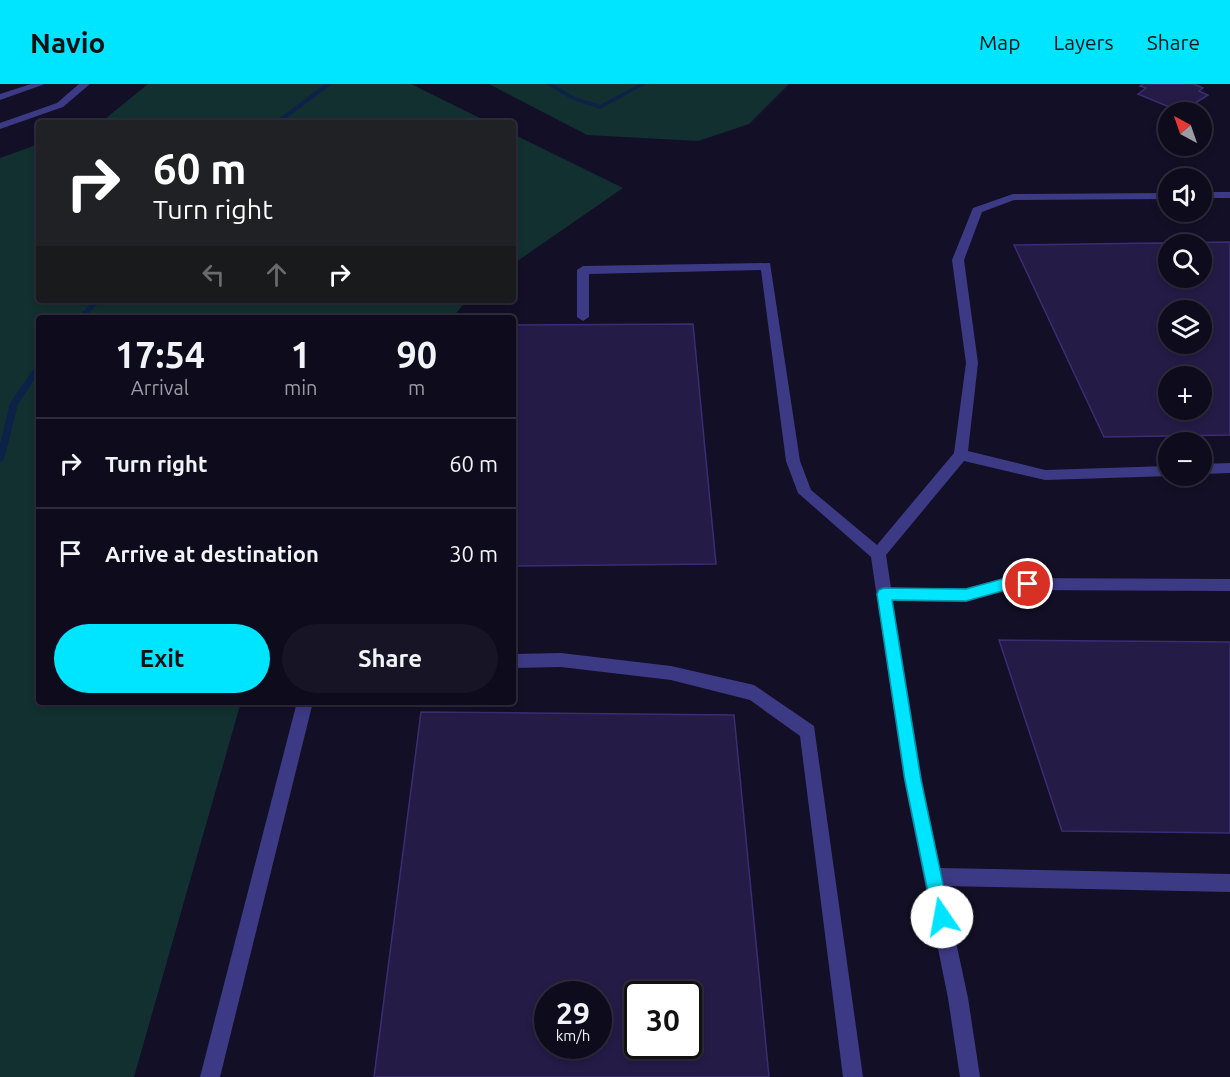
<!DOCTYPE html>
<meta charset="utf-8">
<style>
body{margin:0;font-family:Ubuntu,sans-serif;background:#171425;color:#f1f3f6;height:100vh;display:flex;flex-direction:column;font-size:22px;white-space:nowrap}
*{box-sizing:border-box;margin:0}
p{font-size:20px;color:#9b9ba3}
.icon{flex:none;width:33px;height:33px;fill:none;stroke:currentColor;stroke-width:2;stroke-linecap:round;stroke-linejoin:round}
.map{position:relative;flex:1;overflow:hidden}
.panel{position:absolute;left:36px;top:231px;width:480px;height:390px;display:flex;flex-direction:column;background:#0e0b1c;border-radius:6px;box-shadow:0 3px 9px #0003,0 0 0 2px #2e2b3b}
.panel>*{flex:none}
.top-card{position:absolute;left:36px;top:36px;width:480px;height:183px;border-radius:6px;box-shadow:0 3px 9px #0003,0 0 0 2px #2e2b3b;background:#202124;color:#fff;overflow:hidden}
.needle{width:39px;rotate:320deg}
.controls{position:absolute;left:1158px;top:18px;display:grid;gap:12px}
.controls a{display:grid;place-items:center;width:54px;height:54px;border-radius:50%;background:#0e0b1c;box-shadow:0 3px 9px #0003,0 0 0 2px #2e2b3b;font-size:30px}
.speed{position:absolute;left:534px;top:897px;display:flex;gap:12px;font-size:30px;font-weight:700;text-align:center}
.speed>*{display:grid;place-content:center;width:78px;height:78px;border-radius:50%;background:#0e0b1c;box-shadow:0 3px 9px #0003,0 0 0 2px #2e2b3b;line-height:1}
.speed small{font-size:15px;font-weight:400}
.speed .limit{border:3px solid #111;border-radius:9px;background:#fff;color:#111}
.pin{position:absolute;display:grid;place-items:center;width:51px;height:51px;color:#fff;margin:-26px;border:3px solid #fff;border-radius:50%;box-shadow:0 2px 6px #0007}
.me{position:absolute;width:66px;margin:-33px;rotate:348deg;stroke-linejoin:round;filter:drop-shadow(0 0 4px #0008)}
.turn{display:flex;align-items:center;gap:21px;height:126px;padding:0 18px;font-size:27px}
.turn .icon{width:78px;height:78px;stroke-width:2.5}
.turn b{display:block;font-size:42px;line-height:51px}
.lanes{display:flex;align-items:center;height:57px;padding:0 18px;background:#0003;justify-content:center;gap:30px;direction:ltr}
.lanes .off{opacity:.35}
.eta{display:flex;justify-content:space-evenly;align-items:center;height:102px;text-align:center}
.eta b{font-size:36px;font-weight:700;line-height:42px}
.action{display:flex;gap:12px;margin-top:auto;padding:12px 18px}
.action a{flex:1;height:69px;border-radius:36px;background:#00e5ff;color:#111;font-size:24px;font-weight:700;line-height:69px;text-align:center}
.action a+a{background:#171425;color:#f1f3f6}
ul{padding:0;list-style:none}
li{display:flex;align-items:center;gap:18px;height:90px;padding:0 18px;border-top:2px solid #2e2b3b}
li div{flex:1}
li b{display:block;font-size:22px}
li em{font-style:normal}
header{display:flex;align-items:center;gap:36px;box-sizing:border-box;height:84px;padding:0 30px;background:#00e5ff;color:#111}
header strong{font-size:28px}
nav{display:flex;gap:33px;margin-inline-start:auto;font-size:21px}
.map>svg:first-child{display:block}
.green{fill:#12302f}
.lines{fill:none;stroke-linecap:round;stroke-linejoin:round}
.stream{fill:#0c2248;fill-rule:evenodd}
.building{fill:#241b47;stroke:#3b2d73;stroke-width:1.5;fill-rule:evenodd}
.minor{fill:#3d3a85;fill-rule:evenodd}
.route{fill:#00e5ff;stroke:#0095a6;stroke-width:1.5}
</style>
<header>
<strong>Navio</strong>
<nav><a>Map</a><a>Layers</a><a>Share</a></nav>
</header>
<div class="map">
<svg width="1230" height="993" viewBox="0 0 1230 993">
<rect width="100%" height="100%" fill="#130f26"/>
<!-- green -->
<g class="green">
<path d="M148,0h263l79,39h-390z"/>
<path d="M489,0h300l-40,40 -51,17 -111,-6z"/>
<path d="M513,50l110,54 -110,76z"/>
<path d="M39,60v156h428l-15,18h-413v384h202l-107,375h-134v-919z"/>
</g>
<g class="lines">
<!-- stream -->
<g class="stream">
<path d="M325,0h7l-52,39h-7z"/>
<path d="M546,0h7l22,13 25,8 39,-21h7l-46,25 -29,-10z"/>
<path d="M95,216h7l-18,18h-8z"/>
<path d="M39,280v9l-21,31 -14,56 -4,3v-19l10,-41 26,-38z"/>
</g>
</g>
<!-- building -->
<g class="building">
<path d="M1143,0h51l9,4 -4,3 9,4 -27,17 -43,-18 8,-6 -6,-2z"/>
<path d="M1230,158v193l-126,2 -90,-192zM1168,160h34v34h-34zM1168,226h34v34h-34zM1168,292h34v34h-34z"/>
<path d="M693,240l23,240 -203,2v-241z"/>
<path d="M999,556l231,2v191l-168,-2z"/>
<path d="M421,628l313,3 35,362h-395zM548,910h50v52h-50zM638,910h50v52h-50z"/>
</g>
<g class="lines">
<!-- minor -->
<g class="minor">
<path d="M31,0h14l-45,16v-6z"/>
<path d="M79,0h11l-27,23 -63,22v-6l57,-20z"/>
<rect x="1202" y="108" width="28" height="6"/>
<path d="M1168,109v6l-154,1 -32,12 -18,48 14,103 -10,88 77,19 123,-4v10h3l-126,4 -81,-19 -78,94 5,33h75l40,-10 224,1v12l-224,-1 -40,12 -73,-1 29,179 18,88 290,6v18l-286,-6 24,112 12,79h-20l-12,-79 -44,-218 -33,-223 -73,-64 -12,-32 -25,-191 -172,4v43l-6,4 -6,-4v-47l6,-4 187,-3 30,198 11,29 66,55 77,-92 12,-90 -14,-103 21,-52 40,-14z"/>
<path d="M1230,379v10l-28,1v-10z"/>
<path d="M561,569l110,13 83,19 60,41 49,351h-20l-43,-341 -50,-36 -79,-20 -110,-13 -48,1v-14z"/>
<path d="M297,618h16l-93,375h-20z"/>
</g>
</g>
<!-- route -->
<path class="route" d="M1006,494l27,2 2,4 -2,4 -27,2 -40,11 -74,-1 29,180 29,137 -2,6 -6,3 -7,-3 -2,-6 -28,-137 -28,-186 2,-4 5,-2 82,1z"/>
</svg>
<div class="controls">
<a><svg class="needle" viewBox="-14 -14 28 28"><path d="M0-13l5 13h-10z" fill="#e53935"/><path d="M0 13l5-13h-10z" fill="#9b9ba3"/></svg></a>
<a><svg class="icon" aria-label="sound" viewBox="0 0 24 24"><path d="M4 9h4l5-4v14l-5-4H4zM17 9q2 3 0 6"/></svg></a>
<a><svg class="icon" aria-label="search" viewBox="0 0 24 24"><circle cx="10" cy="10" r="6"/><path d="M15 15l6 6"/></svg></a>
<a><svg class="icon" aria-label="layers" viewBox="0 0 24 24"><path d="M12 4l9 5-9 5-9-5zM3 14l9 5 9-5"/></svg></a>
<a>+</a>
<a>−</a>
</div>
<div class="speed"><div>29<small>km/h</small></div><div class="limit">30</div></div>
<div class="pin" style="left:1028px;top:500px;background:#d93025"><svg class="icon" aria-label="arrive" viewBox="0 0 24 24"><path d="M6 21V4h12l-3 4 3 4H6"/></svg></div>
<svg class="me" style="left:942px;top:833px" viewBox="-20 -20 40 40"><circle r="19" fill="#fff"/><path d="M0-13L10 11 0 6-10 11z" fill="#00e5ff"/></svg>
<div class="top-card">
<div class="turn"><svg class="icon" aria-label="right" viewBox="0 0 24 24"><path d="M7 20v-9h11M14 6l5 5-5 5"/></svg><div><b>60 m</b>Turn right</div></div>
<div class="lanes"><svg class="icon off" aria-label="left" viewBox="0 0 24 24"><path d="M17 20v-9H6M10 6l-5 5 5 5"/></svg><svg class="icon off" aria-label="ahead" viewBox="0 0 24 24"><path d="M12 20V5M6 11l6-6 6 6"/></svg><svg class="icon" aria-label="right" viewBox="0 0 24 24"><path d="M7 20v-9h11M14 6l5 5-5 5"/></svg></div>
</div>
<section class="panel">
<div class="eta">
<div><b>17:54</b><p>Arrival</p></div>
<div><b>1</b><p>min</p></div>
<div><b>90</b><p>m</p></div>
</div>
<ul>
<li><svg class="icon" aria-label="right" viewBox="0 0 24 24"><path d="M7 20v-9h11M14 6l5 5-5 5"/></svg><div><b>Turn right</b></div><em>60 m</em></li>
<li><svg class="icon" aria-label="arrive" viewBox="0 0 24 24"><path d="M6 21V4h12l-3 4 3 4H6"/></svg><div><b>Arrive at destination</b></div><em>30 m</em></li>
</ul>
<div class="action"><a>Exit</a><a>Share</a></div>
</section>
</div>
